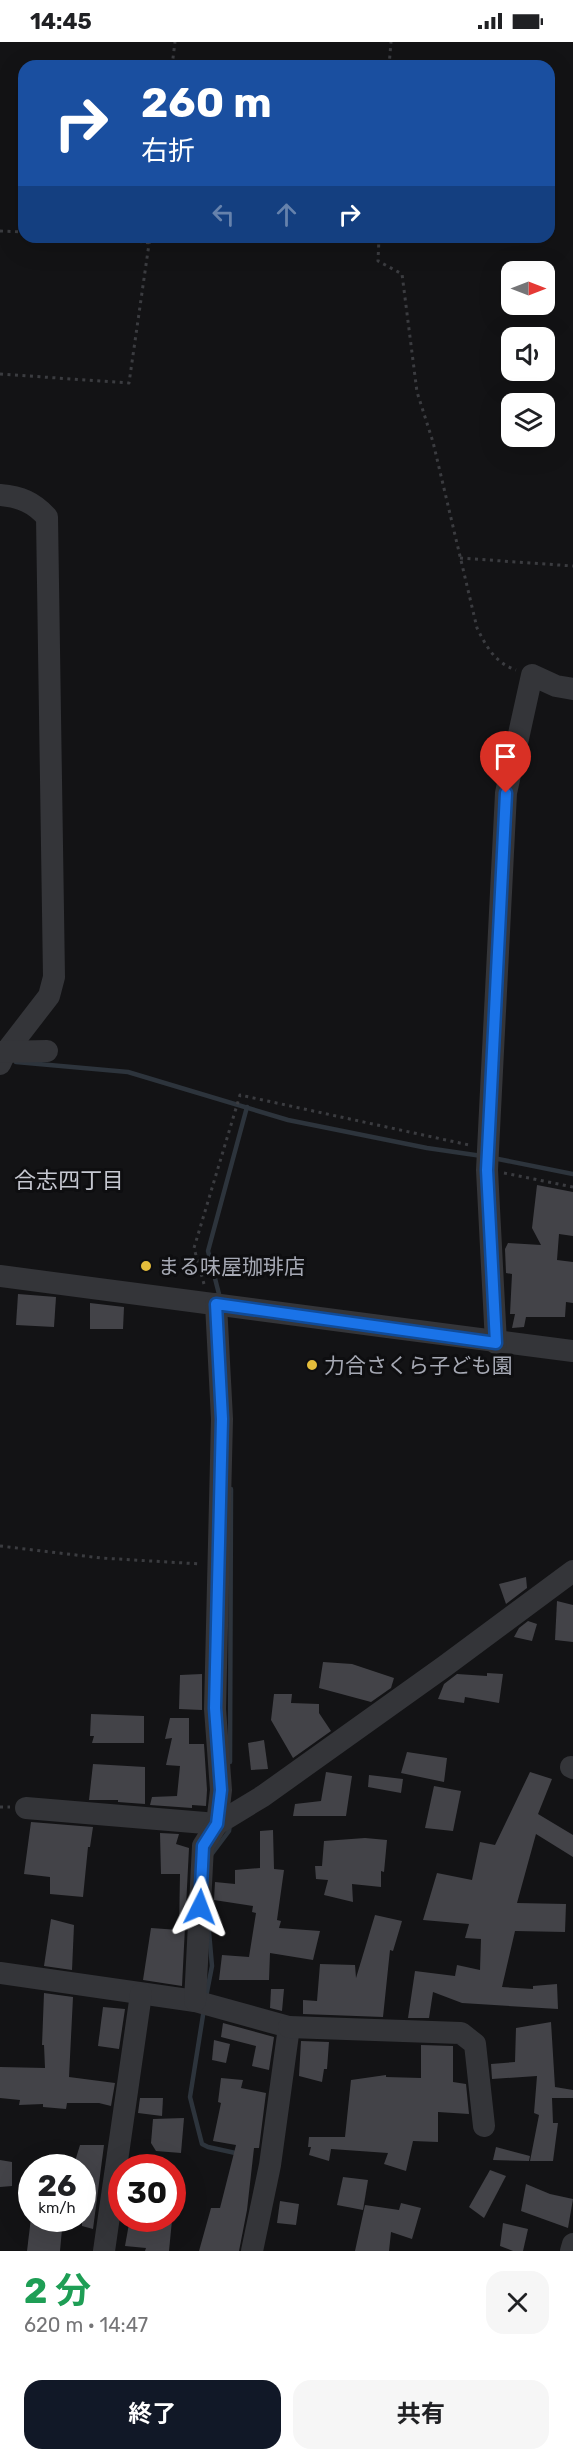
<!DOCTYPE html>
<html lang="ja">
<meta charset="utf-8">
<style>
body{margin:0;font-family:Rubik,"Noto Sans JP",sans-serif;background:#f6f6f6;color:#202124;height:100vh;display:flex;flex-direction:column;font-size:22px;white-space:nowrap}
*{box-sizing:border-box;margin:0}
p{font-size:20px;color:#757577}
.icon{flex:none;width:33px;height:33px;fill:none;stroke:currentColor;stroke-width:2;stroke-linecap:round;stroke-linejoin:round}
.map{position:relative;height:2209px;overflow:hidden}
.sheet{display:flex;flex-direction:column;background:#fff;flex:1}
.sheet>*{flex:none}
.top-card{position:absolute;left:18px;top:18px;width:537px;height:183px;border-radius:18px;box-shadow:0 6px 24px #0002;background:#1a4fa0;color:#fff;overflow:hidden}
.needle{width:39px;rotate:90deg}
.buttons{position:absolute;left:501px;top:219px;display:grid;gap:12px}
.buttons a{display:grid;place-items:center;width:54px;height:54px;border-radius:12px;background:#fff;box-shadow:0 6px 24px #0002;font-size:30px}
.speed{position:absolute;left:18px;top:2112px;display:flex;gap:12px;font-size:30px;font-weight:700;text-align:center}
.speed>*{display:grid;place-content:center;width:78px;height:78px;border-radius:50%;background:#fff;box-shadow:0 6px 24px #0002;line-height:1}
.speed small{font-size:15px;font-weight:400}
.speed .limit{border:9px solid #d22;background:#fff;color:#111}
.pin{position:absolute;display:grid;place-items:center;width:51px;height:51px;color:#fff;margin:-62px -26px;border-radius:50% 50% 50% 0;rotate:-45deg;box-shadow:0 0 6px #0007}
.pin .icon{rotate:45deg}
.me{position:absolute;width:66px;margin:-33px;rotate:3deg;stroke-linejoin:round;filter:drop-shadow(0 0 4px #0008)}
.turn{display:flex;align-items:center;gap:21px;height:126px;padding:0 24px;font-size:27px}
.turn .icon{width:78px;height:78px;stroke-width:2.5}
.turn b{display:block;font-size:42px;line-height:51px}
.lanes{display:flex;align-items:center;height:57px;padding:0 24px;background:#0003;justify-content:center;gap:30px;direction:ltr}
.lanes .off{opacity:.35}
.round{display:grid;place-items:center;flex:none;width:63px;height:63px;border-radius:18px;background:#f6f6f6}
.overview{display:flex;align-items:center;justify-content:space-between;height:102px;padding:0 24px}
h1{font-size:36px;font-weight:700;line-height:45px;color:#1e9e55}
.action{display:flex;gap:12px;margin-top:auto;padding:12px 24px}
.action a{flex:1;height:69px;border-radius:18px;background:#111827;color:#fff;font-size:24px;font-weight:700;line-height:69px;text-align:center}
.action a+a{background:#f6f6f6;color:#202124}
.status{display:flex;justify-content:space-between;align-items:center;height:42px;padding:0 30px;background:#fff;direction:ltr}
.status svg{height:16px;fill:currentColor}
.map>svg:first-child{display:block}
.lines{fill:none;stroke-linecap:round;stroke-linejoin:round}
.stream{stroke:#2d343c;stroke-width:4.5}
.building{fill:#434348}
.path{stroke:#3b3c40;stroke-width:3;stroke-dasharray:3 4.5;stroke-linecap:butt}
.minor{stroke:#343539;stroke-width:22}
.route-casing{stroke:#114b97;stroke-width:15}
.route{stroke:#1a73e8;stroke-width:10}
.poi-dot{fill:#e5bd3b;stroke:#0e0e10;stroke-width:2}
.labels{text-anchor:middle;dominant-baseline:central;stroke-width:6;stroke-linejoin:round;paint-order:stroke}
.poi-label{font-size:21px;fill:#a6a9b4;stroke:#0e0e10;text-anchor:start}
.neighbourhood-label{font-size:22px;fill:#c6c8d1;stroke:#0e0e10}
</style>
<div class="status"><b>14:45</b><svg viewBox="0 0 49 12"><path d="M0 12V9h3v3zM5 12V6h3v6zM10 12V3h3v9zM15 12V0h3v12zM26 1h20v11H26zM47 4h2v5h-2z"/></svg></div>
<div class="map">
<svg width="573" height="2209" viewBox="0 0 573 2209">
<rect width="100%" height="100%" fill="#131315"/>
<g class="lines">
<!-- stream -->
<g class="stream">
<path d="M16,1020l112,10 160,48 139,28 55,8"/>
<path d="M493,1116l80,16"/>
<path d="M220,1256l-12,-47 39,-144"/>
<path d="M230,1720l1,-273"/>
<path d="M211,1813l18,-24 1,-7"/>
<path d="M206,1955l6,-31 -3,-34"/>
<path d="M204,1967l-14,88 12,47 6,3 32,7"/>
</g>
</g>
<!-- building -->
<g class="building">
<path d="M537,1143l36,7v44l-14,-2 -2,26 16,2v41l-7,-1 -1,15h-39l-2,10 -12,1 3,-14h-5l2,-40 -6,-1 -1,-24 3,-6 33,2 -9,-17z"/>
<path d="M18,1252l38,3 -2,30 -38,-2z"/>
<path d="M90,1261l34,4 -1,22h-33z"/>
<path d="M526,1535l1,11 -21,16 -7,-20z"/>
<path d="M557,1559l16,4v37l-18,-2z"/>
<path d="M528,1579l9,3 -5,17 -18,-4 5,-9z"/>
<path d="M323,1620l29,2 42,14 -3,10 -20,14 -52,-14z"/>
<path d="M487,1631l16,1 -4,29 -34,-6 -1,6 -26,-4 6,-15 13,-10 30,2z"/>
<path d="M202,1632v36l-23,-1 1,-34z"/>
<path d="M274,1652h18l-1,9 28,1v9l12,18 -38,27 -22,-38z"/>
<path d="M91,1672l53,2v27h-52l2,-7h-4z"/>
<path d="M170,1676h19v26h15l3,46 -1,16 -14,-1v3l-42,-3 2,-8 25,-1 3,-30 -14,-1 6,-27 -7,1z"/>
<path d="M264,1698l4,29 -17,1 -3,-27z"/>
<path d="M407,1710l40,6 -3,24 -43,-9z"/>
<path d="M93,1722l52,3v37l-27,-2v-2h-29z"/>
<path d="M326,1730l26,4 -6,40h-53l2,-12 26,-3z"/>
<path d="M530,1730l22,7 -14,35 35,21v22l-37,-23 -19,69 49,1 -1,28 -50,-1 -13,56 31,2v-3l24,-2 1,25 -96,-6 -29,-11 -4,26h-21l7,-47 40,5 2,-11 23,5 1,-31 -16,-1 4,-14 -46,-4 14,-47 35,7 8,-38 15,3z"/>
<path d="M369,1733l34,4 -2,14 -33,-6z"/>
<path d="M434,1744l27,5 -8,40 -28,-3z"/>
<path d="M31,1780l62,5 -3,20h-2l-5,50 -33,-3v-17l-26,-3z"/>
<path d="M273,1788l1,39 10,1 -7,50 4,1 -2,7 41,3 -7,29 -43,-7 -1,27h-50l3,-25 27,2 7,-44 -4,-1 1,-6 -39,-6 1,-18 20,2v-14l25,-2v-37z"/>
<path d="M160,1791l19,1 -3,10 13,4 -7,138 -39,-6 8,-52 28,2 1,-56h-19z"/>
<path d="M365,1796l22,2 -3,32 -3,-1v16l-29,-3 1,18 -29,-7 4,-15 -12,-1 -1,-13h7l2,-25z"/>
<path d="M375,1873l27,6 -9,30 -3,-1 -7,67 -80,-3v-14l14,1 3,-37 35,1 1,13z"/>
<path d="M51,1877l23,6 -2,45 -28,-4z"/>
<path d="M271,1947h13l-2,22 -12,-3z"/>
<path d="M44,1951l29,4 -4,80 46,6 -4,23 -12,-3h-32l-1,6 -23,-2v-3l-24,1 1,-5 -20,-2v-31l45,1 -1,-23h-2z"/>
<path d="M103,1965l22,2 -6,40 -21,-3z"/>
<path d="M551,1980l4,65 18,3v8h-21l1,25h5l-5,38h-23l9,-46 -5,-2 3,-37 -45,3 -1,-15 24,-2 1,-34z"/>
<path d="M223,1981l51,14 -5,33 -17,-4 4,-20 -35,-9z"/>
<path d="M214,1998l16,4 -4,19 -14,-3z"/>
<path d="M301,1999l28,1 -2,27h-3l-2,13 -23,-6z"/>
<path d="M421,2003l32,1v36l13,2 3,30 -31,-2v30l-25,-1 -7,30 -22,-7 4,-11 -57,-4 -2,12 -20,-6 2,-8h-3l1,-10h36l6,-57 35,-5v2l35,1z"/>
<path d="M221,2036l22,2 -2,8 25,5 -7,55h-5l-7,62 -8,41h-40l12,-43h9l16,-63 -23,-4 8,-38 -3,-1z"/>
<path d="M140,2056h23l-1,18 -24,-3z"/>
<path d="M184,2076l-3,35 -25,-2 -5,-8 2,-24z"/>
<path d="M80,2103h24l-11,84 -11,-3v-58h-9z"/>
<path d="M496,2105l34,9 -1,5 -36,-1z"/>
<path d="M0,2118l12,2v24l-12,1z"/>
<path d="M490,2128l16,6 -22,42 -15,-11z"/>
<path d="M343,2135l25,3 -5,30 -26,-5z"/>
<path d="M526,2142l24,10 23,5 -5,29 -47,-17z"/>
<path d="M280,2159l19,3 -3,21 -19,-2z"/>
<path d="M401,2161l20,5 -9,31 -21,-7 -2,19h-34l10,-46 34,5z"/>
<path d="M31,2176h32l-3,33h-33z"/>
<path d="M130,2176l42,2 -3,31h-24l1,-3 -21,-2z"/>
<path d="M503,2181l25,6 -5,22h-10l-13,-5z"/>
</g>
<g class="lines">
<!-- path -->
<g class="path">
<path d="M172,24l3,-24"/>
<path d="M389,24l2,-24"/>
<path d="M0,189l24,1"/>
<path d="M109,195l41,6"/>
<path d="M379,195l-1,24 24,13 15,118 16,50 44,186c9,18 18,35 39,42"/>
<path d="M0,332l129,9 21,-146"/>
<path d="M460,516l113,8"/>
<path d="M504,1131l69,14"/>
<path d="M204,1242l-10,-36 46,-153 229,50"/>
<path d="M0,1504l101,12 100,6"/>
<path d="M0,1765h10"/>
</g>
<!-- minor -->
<g class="minor">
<path d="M0,453c21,2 33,7 47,22l7,460 -5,19 -44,57 -5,11"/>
<path d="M0,1010l47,-1"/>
<path d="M0,1234c191,26 382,50 573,75"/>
<path d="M216,1262l6,115 -7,290 6,81 -4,34"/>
<path d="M496,1301l-9,-173 19,-377 26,-118 24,11 17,3"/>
<path d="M571,1725l2,1"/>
<path d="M26,1766l191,16"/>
<path d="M0,1931l195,28 94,26 -19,138 -18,86"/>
<path d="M195,1959l8,-155 14,-22 46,-28 182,-130 128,-95"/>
<path d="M289,1985l172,6 14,11 9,82"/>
<path d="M104,2209l37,-257"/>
<path d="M571,2209l2,-7"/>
</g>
</g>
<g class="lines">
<defs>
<path id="route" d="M200,1865l3,-61 14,-22 4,-34 -6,-82 7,-289 -6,-115 280,39 -9,-173 19,-377"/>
</defs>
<!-- route casing -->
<use href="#route" class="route-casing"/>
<!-- route -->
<use href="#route" class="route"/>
</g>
<!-- markers -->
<g class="poi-dot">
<circle cx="146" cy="1224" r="6"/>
<circle cx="312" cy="1323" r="6"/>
</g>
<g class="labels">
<!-- poi labels -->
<g class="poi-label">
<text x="158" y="1224">まる味屋珈琲店</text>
<text x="324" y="1323">力合さくら子ども園</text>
</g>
<!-- neighbourhood labels -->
<g class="neighbourhood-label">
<text x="69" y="1138">合志四丁目</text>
</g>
</g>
</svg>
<div class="buttons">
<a><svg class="needle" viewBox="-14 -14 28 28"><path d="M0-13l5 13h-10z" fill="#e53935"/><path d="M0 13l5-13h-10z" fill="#757577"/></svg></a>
<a><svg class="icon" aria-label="sound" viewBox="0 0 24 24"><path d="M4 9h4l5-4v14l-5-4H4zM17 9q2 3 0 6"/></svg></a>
<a><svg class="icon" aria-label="layers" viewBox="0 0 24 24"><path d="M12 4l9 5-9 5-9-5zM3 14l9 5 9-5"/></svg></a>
</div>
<div class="speed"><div>26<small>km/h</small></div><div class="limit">30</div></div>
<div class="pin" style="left:506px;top:751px;background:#d93025"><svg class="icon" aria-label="arrive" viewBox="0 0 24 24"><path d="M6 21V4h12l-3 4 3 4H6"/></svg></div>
<svg class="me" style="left:200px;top:1865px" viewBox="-20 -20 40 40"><path d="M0-17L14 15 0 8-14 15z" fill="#1a73e8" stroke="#fff" stroke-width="4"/></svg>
<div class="top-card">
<div class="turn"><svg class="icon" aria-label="right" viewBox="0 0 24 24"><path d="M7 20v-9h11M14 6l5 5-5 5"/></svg><div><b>260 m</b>右折</div></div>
<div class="lanes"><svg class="icon off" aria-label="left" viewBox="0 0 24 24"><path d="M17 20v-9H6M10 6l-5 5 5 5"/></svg><svg class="icon off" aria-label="ahead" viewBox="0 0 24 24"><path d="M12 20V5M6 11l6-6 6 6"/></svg><svg class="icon" aria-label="right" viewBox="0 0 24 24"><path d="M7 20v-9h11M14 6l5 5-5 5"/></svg></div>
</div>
</div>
<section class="sheet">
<div class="overview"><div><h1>2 分</h1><p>620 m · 14:47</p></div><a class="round"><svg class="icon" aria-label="close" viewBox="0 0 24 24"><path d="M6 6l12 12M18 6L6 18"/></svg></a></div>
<div class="action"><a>終了</a><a>共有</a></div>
</section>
